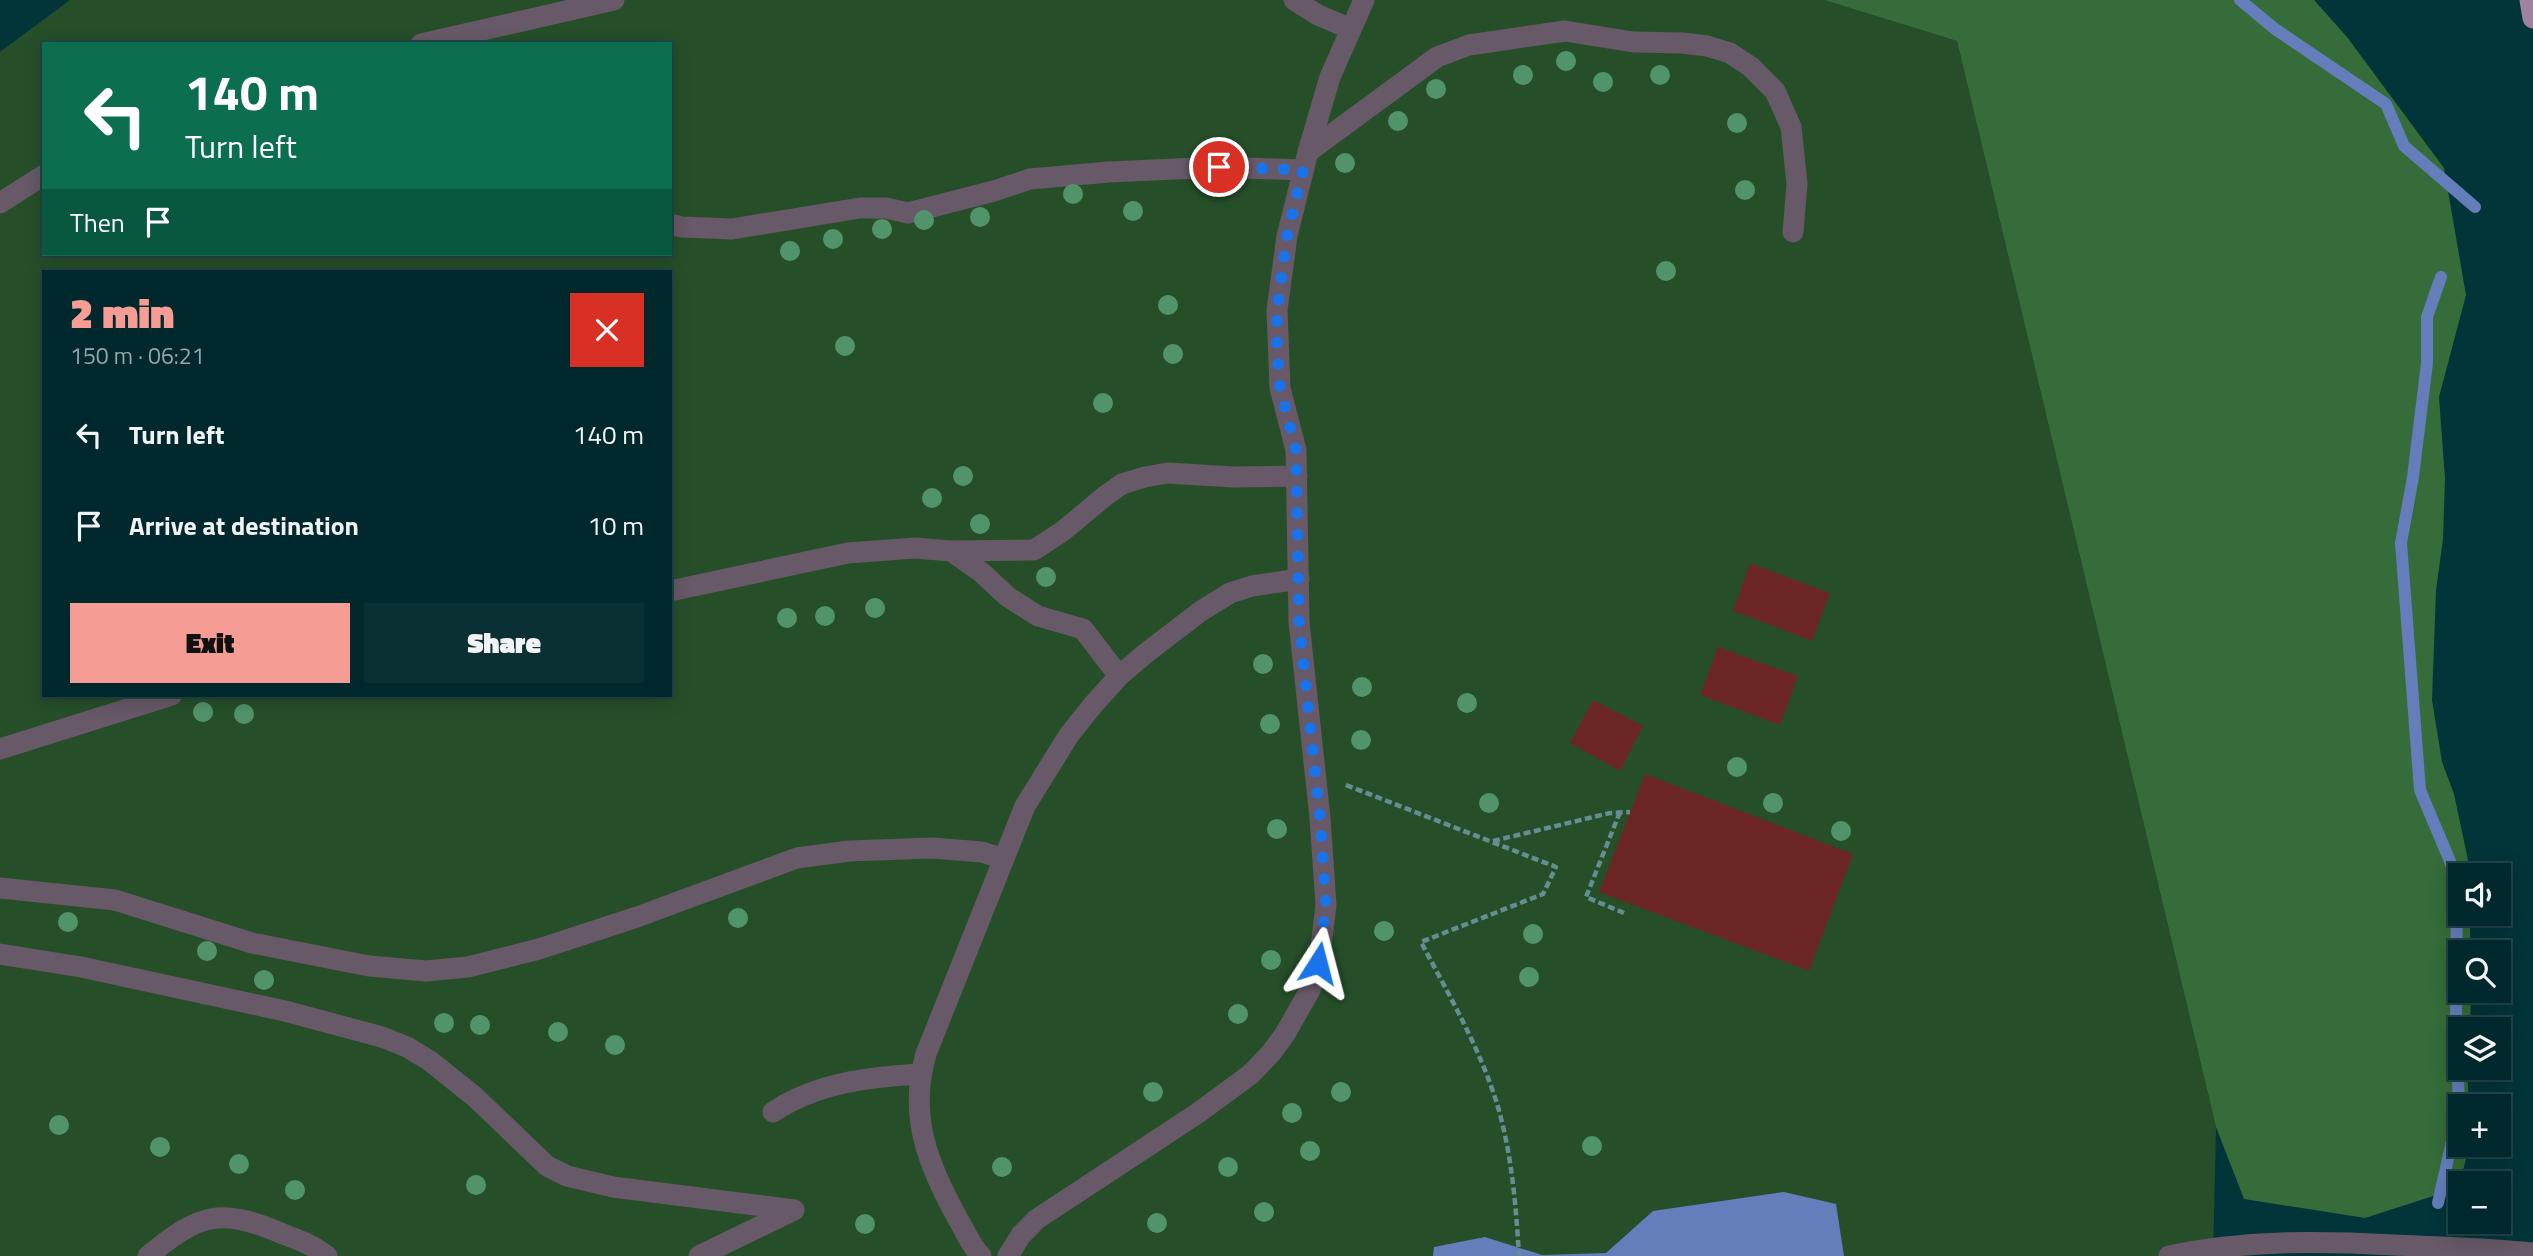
<!DOCTYPE html>
<meta charset="utf-8">
<style>
body{margin:0;font-family:"Titillium Web",sans-serif;background:#0b3034;color:#f1f3f6;height:100vh;display:flex;flex-direction:column;font-size:26px;white-space:nowrap}
*{box-sizing:border-box;margin:0}
p{font-size:23px;color:#96a6a9}
.icon{flex:none;width:38px;height:38px;fill:none;stroke:currentColor;stroke-width:2;stroke-linecap:round;stroke-linejoin:round}
.map{position:relative;flex:1;overflow:hidden}
.drawer{position:absolute;left:42px;top:270px;width:630px;height:427px;display:flex;flex-direction:column;background:#01282c;border-radius:0px;box-shadow:0 4px 18px #0003,0 0 0 2px #234448}
.drawer>*{flex:none}
.top-card{position:absolute;left:42px;top:42px;width:630px;height:214px;border-radius:0px;box-shadow:0 4px 18px #0003,0 0 0 2px #234448;background:#0b6e4f;color:#fff;overflow:hidden}
.controls{position:absolute;left:2448px;top:863px;display:grid;gap:14px}
.controls a{display:grid;place-items:center;width:63px;height:63px;border-radius:0px;background:#01282c;box-shadow:0 4px 18px #0003,0 0 0 2px #234448;font-size:35px}
.pin{position:absolute;display:grid;place-items:center;width:60px;height:60px;color:#fff;margin:-30px;border:4px solid #fff;border-radius:50%;box-shadow:0 2px 7px #0007}
.me{position:absolute;width:77px;margin:-38px;rotate:9deg;stroke-linejoin:round;filter:drop-shadow(0 0 5px #0008)}
.turn{display:flex;align-items:center;gap:24px;height:147px;padding:0 28px;font-size:32px}
.turn .icon{width:91px;height:91px;stroke-width:2.5}
.turn b{display:block;font-size:49px;line-height:60px}
.then{display:flex;align-items:center;height:66px;padding:0 28px;background:#0003;gap:14px;font-size:26px}
.round{display:grid;place-items:center;flex:none;width:74px;height:74px;border-radius:0px;background:#0b3034}
.headline{display:flex;align-items:center;justify-content:space-between;height:119px;padding:0 28px}
h1{font-size:42px;font-weight:800;line-height:52px;color:#f59c94}
.button{display:flex;gap:14px;margin-top:auto;padding:14px 28px}
.button a{flex:1;height:80px;border-radius:0px;background:#f59c94;color:#111;font-size:28px;font-weight:800;line-height:80px;text-align:center}
.button a+a{background:#0b3034;color:#f1f3f6}
ul{padding:0;list-style:none}
li{display:flex;align-items:center;gap:21px;height:91px;padding:0 28px}
li div{flex:1}
li b{display:block;font-size:26px}
li em{font-style:normal}
.map>svg:first-child{display:block}
.green{fill:#264f29;fill-rule:evenodd}
.forest{fill:#356c39}
.water{fill:#637ebb}
.lines{fill:none;stroke-linecap:round;stroke-linejoin:round}
.stream{stroke:#637ebb;stroke-width:12}
.building{fill:#6c2725}
.path{stroke:#648e92;stroke-width:4.5;stroke-dasharray:7 3.5;stroke-linecap:butt}
.service{stroke:#675967;stroke-width:21}
.primary{stroke:#9e829f;stroke-width:21}
.tree{fill:#51946c}
.route{stroke:#1a73e8;stroke-width:12;stroke-dasharray:0 21.6}
</style>
<div class="map">
<svg width="2533" height="1256" viewBox="0 0 2533 1256">
<rect width="100%" height="100%" fill="#01353a"/>
<!-- green -->
<path class="green" d="M70,0h1754l133,41 259,1086 -3,129h-2213v-1204zM44,44h626v210h-626zM44,271h626v424h-626z"/>
<!-- forest -->
<path class="forest" d="M1824,0h490l33,37 97,131 22,127 -27,102 6,82 -2,60 -7,51 -4,110 10,62 12,32 15,71v10h-9v39h10v38h-10v38l11,1 -1,38h-10v39h7l2,38h-9v38l10,1 -12,43 -93,30 -121,-19 -28,-72 -259,-1086z"/>
<!-- water -->
<path class="water" d="M1784,1192l52,12 8,52h-411l1,-9 51,-10 57,18 64,-2 47,-42z"/>
<g class="lines">
<!-- stream -->
<g class="stream">
<path d="M2240,0l35,29 111,75 18,42 71,61"/>
<path d="M2438,1203l21,-93 -3,-92 1,-140 -37,-88 -19,-247 12,-66 14,-114v-46l14,-40"/>
</g>
</g>
<!-- building -->
<g class="building">
<path d="M1750,563l80,30 -18,48 -79,-30z"/>
<path d="M1718,647l80,29 -18,49 -80,-30z"/>
<path d="M1593,700l50,26 -23,45 -50,-28z"/>
<path d="M1645,774l208,80 -44,117 -210,-79z"/>
</g>
<g class="lines">
<!-- path -->
<g class="path">
<path d="M1346,785l210,82 -13,27 -122,48c28,53 60,108 77,165 14,49 18,99 21,149"/>
<path d="M1620,812l-34,85 38,16"/>
<path d="M1493,841l117,-28 20,-1"/>
</g>
<!-- service -->
<g class="service">
<path d="M1294,0l24,15 33,14"/>
<path d="M421,44l193,-44"/>
<path d="M1308,152l129,-95 32,-12 96,-14 68,11 49,1 25,3 23,7 21,14 24,24 16,36 6,57 -4,48"/>
<path d="M0,203l44,-28"/>
<path d="M670,224l12,3 50,2 128,-21h26l22,5 86,-22 36,-12 79,-7 110,-5 84,3"/>
<path d="M951,551l30,21 27,25 30,19 45,13 36,47"/>
<path d="M670,591l178,-38 67,-5 36,3 83,-1 29,-19 42,-35 17,-12 23,-7 22,-4 67,4 63,-1"/>
<path d="M0,749l172,-54"/>
<path d="M0,888l115,12 137,43 117,23 57,5 42,-4 71,-18 98,-32 160,-59 52,-7 83,-3 50,4 22,7"/>
<path d="M0,954l81,13 204,44 97,26 25,10 23,14 45,36 72,69 20,10 46,11 181,23 -95,46"/>
<path d="M773,1112c43,-29 96,-35 147,-38"/>
<path d="M148,1256c52,-43 72,-49 135,-22 16,6 30,11 44,22"/>
<path d="M981,1256c-10,-10 -16,-25 -23,-37 -30,-54 -50,-103 -32,-165l99,-248 44,-71 24,-30 26,-29 27,-23 55,-42 29,-18 22,-7 47,-7"/>
<path d="M1008,1256l13,-21 16,-16 161,-106 53,-39 20,-21 14,-19 25,-44 9,-27 7,-58 -6,-87 -21,-196 -3,-172 -16,-62 -3,-78 10,-74 21,-84 22,-75 34,-77"/>
<path d="M2169,1256c74,-16 150,-15 225,-11 46,2 93,3 139,8"/>
</g>
<!-- primary -->
<path class="primary" d="M2530,0l3,18"/>
</g>
<!-- trees -->
<g class="tree">
<circle cx="1566" cy="61" r="10"/>
<circle cx="1523" cy="75" r="10"/>
<circle cx="1660" cy="75" r="10"/>
<circle cx="1603" cy="82" r="10"/>
<circle cx="1436" cy="89" r="10"/>
<circle cx="1398" cy="121" r="10"/>
<circle cx="1737" cy="123" r="10"/>
<circle cx="1345" cy="163" r="10"/>
<circle cx="1745" cy="190" r="10"/>
<circle cx="1073" cy="194" r="10"/>
<circle cx="1133" cy="211" r="10"/>
<circle cx="980" cy="217" r="10"/>
<circle cx="924" cy="220" r="10"/>
<circle cx="882" cy="229" r="10"/>
<circle cx="833" cy="239" r="10"/>
<circle cx="790" cy="251" r="10"/>
<circle cx="1666" cy="271" r="10"/>
<circle cx="1168" cy="305" r="10"/>
<circle cx="845" cy="346" r="10"/>
<circle cx="1173" cy="354" r="10"/>
<circle cx="1103" cy="403" r="10"/>
<circle cx="963" cy="476" r="10"/>
<circle cx="932" cy="498" r="10"/>
<circle cx="980" cy="524" r="10"/>
<circle cx="1046" cy="577" r="10"/>
<circle cx="875" cy="608" r="10"/>
<circle cx="825" cy="616" r="10"/>
<circle cx="787" cy="618" r="10"/>
<circle cx="1263" cy="664" r="10"/>
<circle cx="1362" cy="687" r="10"/>
<circle cx="1467" cy="703" r="10"/>
<circle cx="203" cy="712" r="10"/>
<circle cx="244" cy="714" r="10"/>
<circle cx="1270" cy="724" r="10"/>
<circle cx="1361" cy="740" r="10"/>
<circle cx="1737" cy="767" r="10"/>
<circle cx="1489" cy="803" r="10"/>
<circle cx="1773" cy="803" r="10"/>
<circle cx="1277" cy="829" r="10"/>
<circle cx="1841" cy="831" r="10"/>
<circle cx="738" cy="918" r="10"/>
<circle cx="68" cy="922" r="10"/>
<circle cx="1384" cy="931" r="10"/>
<circle cx="1533" cy="934" r="10"/>
<circle cx="207" cy="951" r="10"/>
<circle cx="1271" cy="960" r="10"/>
<circle cx="1529" cy="977" r="10"/>
<circle cx="264" cy="980" r="10"/>
<circle cx="1238" cy="1014" r="10"/>
<circle cx="444" cy="1023" r="10"/>
<circle cx="480" cy="1025" r="10"/>
<circle cx="558" cy="1032" r="10"/>
<circle cx="615" cy="1045" r="10"/>
<circle cx="1153" cy="1092" r="10"/>
<circle cx="1341" cy="1092" r="10"/>
<circle cx="1292" cy="1113" r="10"/>
<circle cx="59" cy="1125" r="10"/>
<circle cx="1592" cy="1146" r="10"/>
<circle cx="160" cy="1147" r="10"/>
<circle cx="1310" cy="1151" r="10"/>
<circle cx="239" cy="1164" r="10"/>
<circle cx="1002" cy="1167" r="10"/>
<circle cx="1228" cy="1167" r="10"/>
<circle cx="476" cy="1185" r="10"/>
<circle cx="295" cy="1190" r="10"/>
<circle cx="1264" cy="1212" r="10"/>
<circle cx="1157" cy="1223" r="10"/>
<circle cx="865" cy="1224" r="10"/>
</g>
<g class="lines">
<!-- route -->
<path class="route" d="M1219,167l84,3 -16,66 -10,74v40l3,38 16,62 3,172 21,196 6,87 -8,58"/>
</g>
</svg>
<div class="controls">
<a><svg class="icon" aria-label="sound" viewBox="0 0 24 24"><path d="M4 9h4l5-4v14l-5-4H4zM17 9q2 3 0 6"/></svg></a>
<a><svg class="icon" aria-label="search" viewBox="0 0 24 24"><circle cx="10" cy="10" r="6"/><path d="M15 15l6 6"/></svg></a>
<a><svg class="icon" aria-label="layers" viewBox="0 0 24 24"><path d="M12 4l9 5-9 5-9-5zM3 14l9 5 9-5"/></svg></a>
<a>+</a>
<a>−</a>
</div>
<div class="pin" style="left:1219px;top:167px;background:#d93025"><svg class="icon" aria-label="arrive" viewBox="0 0 24 24"><path d="M6 21V4h12l-3 4 3 4H6"/></svg></div>
<svg class="me" style="left:1318px;top:963px" viewBox="-20 -20 40 40"><path d="M0-17L14 15 0 8-14 15z" fill="#1a73e8" stroke="#fff" stroke-width="4"/></svg>
<div class="top-card">
<div class="turn"><svg class="icon" aria-label="left" viewBox="0 0 24 24"><path d="M17 20v-9H6M10 6l-5 5 5 5"/></svg><div><b>140 m</b>Turn left</div></div>
<div class="then">Then<svg class="icon" aria-label="arrive" viewBox="0 0 24 24"><path d="M6 21V4h12l-3 4 3 4H6"/></svg></div>
</div>
<section class="drawer">
<div class="headline"><div><h1>2 min</h1><p>150 m · 06:21</p></div><a class="round" style="background:#d93025;color:#fff"><svg class="icon" aria-label="close" viewBox="0 0 24 24"><path d="M6 6l12 12M18 6L6 18"/></svg></a></div>
<ul>
<li><svg class="icon" aria-label="left" viewBox="0 0 24 24"><path d="M17 20v-9H6M10 6l-5 5 5 5"/></svg><div><b>Turn left</b></div><em>140 m</em></li>
<li><svg class="icon" aria-label="arrive" viewBox="0 0 24 24"><path d="M6 21V4h12l-3 4 3 4H6"/></svg><div><b>Arrive at destination</b></div><em>10 m</em></li>
</ul>
<div class="button"><a>Exit</a><a>Share</a></div>
</section>
</div>
